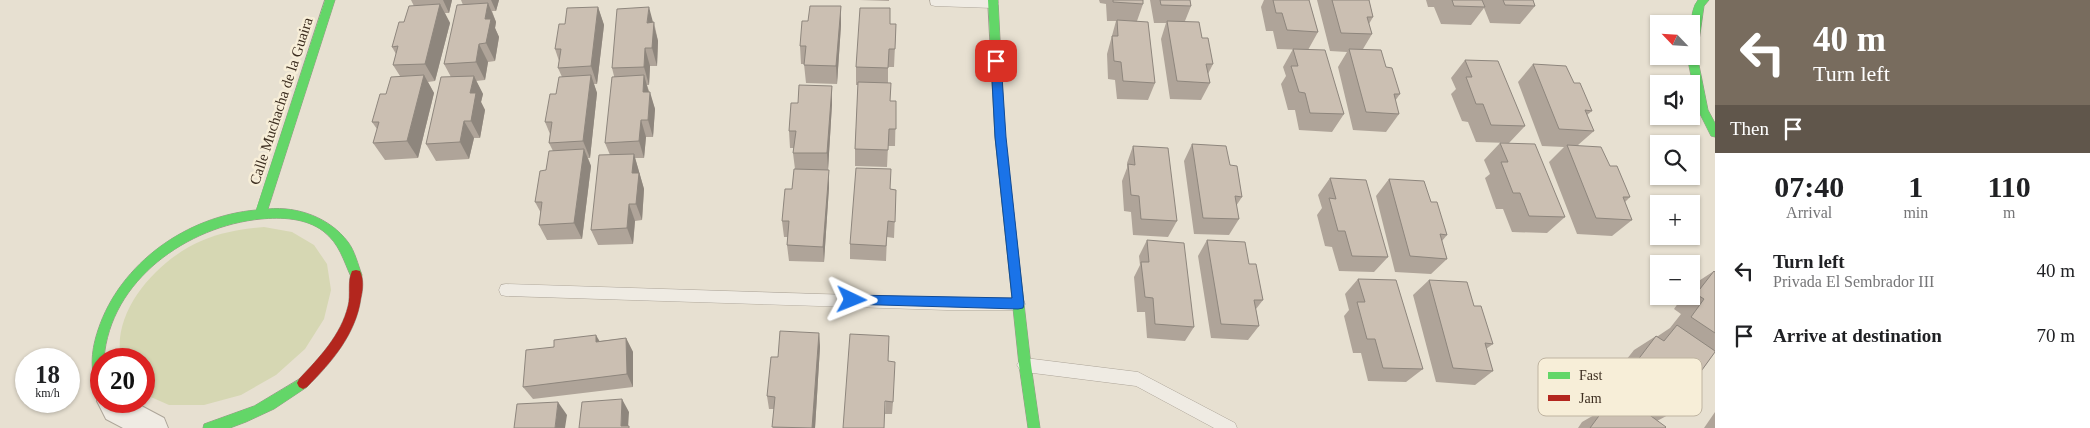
<!DOCTYPE html>
<meta charset="utf-8">
<style>
body{margin:0;font-family:"Times New Roman",serif;background:#f2f2f2;color:#202124;height:100vh;display:flex;flex-direction:column;font-size:19px;white-space:nowrap}
*{box-sizing:border-box;margin:0}
p{font-size:16px;color:#757577}
.icon{flex:none;width:28px;height:28px;fill:none;stroke:currentColor;stroke-width:2;stroke-linecap:round;stroke-linejoin:round}
.map{position:relative;flex:1;overflow:hidden}
.drawer{display:flex;flex-direction:column;background:#fff;width:375px}
.drawer>*{flex:none}
.guide{background:#786c5e;color:#fff;overflow:hidden}
.needle{width:32px;rotate:295deg}
.tools{position:absolute;left:1650px;top:15px;display:grid;gap:10px}
.tools a{display:grid;place-items:center;width:50px;height:50px;border-radius:0px;background:#fff;box-shadow:0 1px 4px #0004;font-size:25px}
.speed{position:absolute;left:15px;top:348px;display:flex;gap:10px;font-size:25px;font-weight:700;text-align:center}
.speed>*{display:grid;place-content:center;width:65px;height:65px;border-radius:50%;background:#fff;box-shadow:0 1px 4px #0004;line-height:1}
.speed small{font-size:12px;font-weight:400}
.speed .limit{border:8px solid #d22;background:#fff;color:#111}
.pin{position:absolute;display:grid;place-items:center;width:42px;height:42px;color:#fff;margin:-21px;border-radius:10px;box-shadow:0 2px 8px #0006}
.me{position:absolute;width:55px;margin:-28px;rotate:92deg;stroke-linejoin:round;filter:drop-shadow(0 0 4px #0008)}
.turn{display:flex;align-items:center;gap:18px;height:105px;padding:0 15px;font-size:22px}
.turn .icon{width:65px;height:65px;stroke-width:2.5}
.turn b{display:block;font-size:35px;line-height:42px}
.then{display:flex;align-items:center;height:48px;padding:0 15px;background:#0003;gap:10px;font-size:19px}
.eta{display:flex;justify-content:space-evenly;align-items:center;height:85px;text-align:center}
.eta b{font-size:30px;font-weight:700;line-height:35px}
ul{padding:0;list-style:none}
li{display:flex;align-items:center;gap:15px;height:65px;padding:0 15px}
li div{flex:1}
li b{display:block;font-size:19px}
li em{font-style:normal}
main{display:flex;flex:1;min-height:0}
.map>svg:first-child{display:block}
.green{fill:#d6d7b3}
.lines{fill:none;stroke-linecap:round;stroke-linejoin:round}
.lane-casing{stroke:#ada599;stroke-width:1}
.street-casing{stroke:#ada599;stroke-width:2}
.fast-casing{stroke:#9c958a;stroke-width:1}
.jam-casing{stroke:#9c958a;stroke-width:1}
.lane{fill:#efebe3;fill-rule:evenodd}
.street{fill:#efebe3;fill-rule:evenodd}
.fast{fill:#63d668;fill-rule:evenodd}
.jam{fill:#b3261e;fill-rule:evenodd}
.wall{fill:#afa499}
.shaded-wall{fill:#8e867d}
.building{fill:#cbbfb2;stroke:#8e867d}
.route{fill:#1a73e8;stroke:#114b97}
.labels{text-anchor:middle;dominant-baseline:central;stroke-width:5;stroke-linejoin:round;paint-order:stroke}
.street-label{font-size:15px;fill:#3d2e20;stroke:#f7eed8}
.key{fill:#f7eed8;stroke:#bfb4a1;stroke-width:1}
.key-label{font-size:14px;fill:#3d2e20}
</style>
<main>
<div class="map">
<svg width="1715" height="428" viewBox="0 0 1715 428">
<rect width="100%" height="100%" fill="#e7e0d1"/>
<!-- green -->
<path class="green" d="M264,227l28,5 22,13 13,19 4,26 -7,29 -19,30 -29,26 -35,20 -37,10h-35l-25,-11v-35h-23c-10,-49 38,-100 80,-118 21,-9 41,-12 63,-14z"/>
<g class="lines">
<defs>
<g id="lane">
<path d="M930,0h64l5,4 -6,4 -58,-2 -4,-1z"/>
<path d="M506,284l441,14h71l5,1 2,5 -2,5 -5,1h-71l-441,-14 -5,-1 -2,-5 2,-5z"/>
<path d="M1025,358l113,14 97,51 2,5h-23l-78,-42 -111,-14 -5,-2 -3,-5 3,-5z"/>
</g>
<path id="street" d="M101,392v9h31l32,17 4,10h-45l-17,-9 -9,-18z"/>
<g id="fast">
<path d="M325,0h10l-67,209c30,-3 62,9 80,33 7,9 10,23 14,33l-2,4 -4,1 -4,-1c-9,-19 -12,-35 -29,-48 -17,-13 -42,-14 -62,-12 -73,7 -151,61 -157,140h-3v29l-4,-2c-8,-18 -5,-38 1,-56 22,-67 89,-114 158,-120z"/>
<path d="M988,0h10l7,137 26,228 9,63h-12l-9,-63 -24,-228z"/>
<path d="M1698,0h11l-5,6 -7,49 11,55 7,13v14l-4,-1 -13,-26 -11,-54h4c0,-14 -3,-45 7,-56z"/>
<path d="M303,377l4,2 2,4 -2,4 -33,22 -28,13 -16,6h-27l1,-4 50,-18z"/>
</g>
<path id="jam" d="M356,270l4,1c4,8 3,19 1,27 -5,36 -29,64 -54,89l-4,2 -4,-2 -2,-4 2,-4c20,-21 42,-44 49,-73 3,-11 -1,-25 4,-35z"/>
</defs>
<!-- lane casing -->
<use href="#lane" class="lane-casing"/>
<!-- street casing -->
<use href="#street" class="street-casing"/>
<!-- fast casing -->
<use href="#fast" class="fast-casing"/>
<!-- jam casing -->
<use href="#jam" class="jam-casing"/>
<!-- lane -->
<use href="#lane" class="lane"/>
<!-- street -->
<use href="#street" class="street"/>
<!-- fast -->
<use href="#fast" class="fast"/>
<!-- jam -->
<use href="#jam" class="jam"/>
</g>
<!-- wall -->
<g class="wall">
<path d="M411,0h41l-3,13h-4l5,10 -15,58 -7,1 6,11 -16,65 -33,2 -12,-17 4,-14 -5,-7 14,-28 14,-18 -7,-11 3,-11 -4,-7 12,-25 10,-16z"/>
<path d="M461,0h38l-3,11h-4l4,11 -1,6 4,9 -4,24 -7,1 -3,18 -9,1 7,13 -2,8 4,8 -5,28h-6l-5,21 -33,2 -10,-17 25,-67 -7,-13 19,-59z"/>
<path d="M860,0h29v1z"/>
<path d="M1099,0h44v4l-6,17 18,62 -7,17 -31,-1 -2,-19 -7,-1 -1,-25 9,-33h-9l-1,-17 -6,-1z"/>
<path d="M1150,0h40l1,6 -6,15 17,17 11,26 -5,10 2,9 -9,17 -31,-1 -9,-60 5,-16h-12z"/>
<path d="M1264,0h45l9,32 -10,18 -31,-1 -4,-18h-7l-5,-24z"/>
<path d="M1317,0h52l4,17 -4,7 3,10 -9,15 23,18 14,27 -5,7 4,13 -13,18 -33,-2 -15,-63 9,-15 -17,-1z"/>
<path d="M1426,0h107l2,6 -15,18 -30,-1 -6,-15 -13,17 -30,-1 -7,-17h-6z"/>
<path d="M841,6v19l-4,59 -31,-1 -2,-19h-3l-1,-18 8,-25z"/>
<path d="M598,7l6,18 -7,59h-3l3,9 -7,65h-2l3,8 -9,73 -35,1 -8,-15 2,-12 -6,-11 11,-32 7,-19 -4,-8 1,-9 -5,-12 11,-28 6,-17 -4,-9 1,-7 -4,-12 10,-25z"/>
<path d="M654,22l4,19 -1,25h-7l-1,19h-2l8,24 -2,28h-7l-2,21h-9l9,31 -2,31 -7,1 -2,23 -35,1 -7,-15 19,-75 -5,-12 9,-67 -2,-8 41,-45z"/>
<path d="M890,24h6l-2,43h-6v16l2,18h6l-1,45h-7l-1,21 -32,-1v-17l3,-64h-2v-18z"/>
<path d="M1293,49l51,65 -12,18 -33,-2 -4,-20h-7l-7,-26 5,-8 -3,-9z"/>
<path d="M1465,60l60,66 -16,17 -33,-1 -8,-20 -6,-1 -11,-27 5,-5 -5,-11z"/>
<path d="M1533,64l41,19 18,28 -5,4 7,16 -16,14 32,21 20,31 -5,5 7,18 -20,16 -35,-2 -28,-72 15,-15 -22,-1 -24,-64z"/>
<path d="M832,86v18l-4,66 1,17 -5,75 -35,-1 -2,-16 1,-8h-4l-2,-16 10,-32 3,-20 -2,-16 1,-5h-4l-1,-17 9,-28z"/>
<path d="M1500,143l65,74 -18,16 -35,-1 -9,-23h-7l-11,-31 5,-4 -6,-14z"/>
<path d="M1192,144l38,21 12,32 -6,9 3,13 -10,16 -35,-1 -10,-73z"/>
<path d="M1133,146l44,75 -9,16 -35,-2 -2,-23 -7,-1 -2,-30 5,-13v-5z"/>
<path d="M1330,178l58,79 -14,15 -35,-1 -7,-24 -7,-1 -8,-31 5,-7 -4,-13z"/>
<path d="M1389,179l42,23 16,33 -5,6 5,18 -16,15 -36,-2 -19,-76z"/>
<path d="M890,189l6,1 -2,48 -7,-1 -1,24 -36,-2v-15z"/>
<path d="M1147,240l47,87 -9,14 -38,-3 -2,-26h-8l-3,-35 6,-12 -1,-9z"/>
<path d="M1207,240l42,24 14,36 -7,9 3,17 -11,14 -37,-2 -13,-82z"/>
<path d="M1714,271l1,1v80l-45,62 -13,7 8,7h-87l4,-6 33,-19 -6,-5 14,-18 -8,-6 19,-24 22,-14h2l12,-8 11,-14 -7,-5 9,-13h8v-10z"/>
<path d="M1358,279l65,90 -17,13 -38,-1 -7,-28h-8l-9,-37 5,-6 -4,-16z"/>
<path d="M1429,280l45,26 19,38 -7,5 7,22 -18,14 -39,-3 -23,-87z"/>
<path d="M819,333l1,14 -5,81h-42l1,-19h-5l-2,-13 11,-39z"/>
<path d="M626,338l7,14v35l-100,12 -10,-12 77,-46z"/>
<path d="M888,361l5,41 -1,12h-7z"/>
<path d="M1715,412v16h-11z"/>
</g>
<!-- shaded-wall -->
<g class="shaded-wall">
<path d="M443,0h9l-3,13z"/>
<path d="M491,0h8l-3,11z"/>
<path d="M488,3l8,19 -1,6 4,9 -4,24 -9,-18 -1,-24z"/>
<path d="M440,4l10,19 -15,58 -10,-17z"/>
<path d="M841,6v19l-4,59 -1,-18z"/>
<path d="M598,7l6,18 -7,59 -6,-18z"/>
<path d="M649,7l9,34 -1,25 -5,-18 -5,-25z"/>
<path d="M479,44l9,18 -3,18 -9,-18z"/>
<path d="M645,48l5,18 -1,19 -5,-18z"/>
<path d="M424,75l10,18 -16,65 -11,-17z"/>
<path d="M591,75l6,18 -7,65 -7,-17z"/>
<path d="M644,75l5,18 -6,-1z"/>
<path d="M474,76l9,18 -2,8 4,8 -5,28 -9,-17 -1,-28z"/>
<path d="M832,86v18l-4,66 -1,-17z"/>
<path d="M650,92l5,17 -2,28 -5,-17z"/>
<path d="M641,120l5,17 -2,21 -5,-17z"/>
<path d="M464,121l10,17 -5,21 -9,-17z"/>
<path d="M584,149l7,17 -9,73 -8,-16z"/>
<path d="M634,154l10,35 -2,31 -6,-16 -4,-31z"/>
<path d="M829,170v17l-5,75 -1,-15z"/>
<path d="M629,204l6,17 -2,23 -6,-16z"/>
<path d="M819,333l1,14 -5,81h-3z"/>
<path d="M596,335l8,14 -8,-7z"/>
<path d="M626,338l7,14v35l-6,-13z"/>
<path d="M622,399l7,13 -1,16 -7,-2z"/>
<path d="M558,402l9,13 -2,13h-10z"/>
</g>
<!-- building -->
<g class="building">
<path d="M1113,0h30v4l-30,-2z"/>
<path d="M1160,0h30l1,6 -30,-1z"/>
<path d="M1273,0h36l9,32 -31,-2 -5,-17h-6z"/>
<path d="M1332,0h37l4,17h-6l5,17 -31,-1z"/>
<path d="M1452,0h30l3,7 -31,-1z"/>
<path d="M1503,0h30l2,6 -30,-1z"/>
<path d="M488,3l-3,16h6l-5,24 -7,1 -3,18 -32,2 13,-59z"/>
<path d="M440,4l-15,60 -32,1 5,-19 -6,1 7,-25h5l5,-16z"/>
<path d="M810,6h31l-5,60 -32,-1 2,-19h-6l2,-25h6z"/>
<path d="M598,7l-7,59 -33,2 3,-19h-6l4,-25h6l2,-16z"/>
<path d="M649,7l-2,16 7,-1 -2,26h-7l-1,19 -32,1 5,-59z"/>
<path d="M860,8h30v16h6l-1,25h-6l-1,19 -32,-1z"/>
<path d="M1117,20l31,2 7,61 -32,-2 -2,-19 -7,-1 -2,-25h6z"/>
<path d="M1167,21l32,1 3,16h6l5,26h-7l4,19 -33,-2z"/>
<path d="M1293,49l32,1 19,64 -34,-1 -5,-20 -6,-1 -8,-26h7z"/>
<path d="M1349,49l32,1 5,17 6,1 8,26h-6l5,20 -33,-2z"/>
<path d="M1465,60l33,1 27,65 -34,-1 -8,-21h-7l-10,-27h6z"/>
<path d="M1533,64l33,2 8,17h6l12,28 -7,-1 9,21 -35,-2z"/>
<path d="M424,75l-17,66 -34,2 6,-21h-7l8,-28h6l5,-17z"/>
<path d="M591,75l-8,66 -34,2 3,-21h-7l5,-28h6l3,-17z"/>
<path d="M644,75l-1,17h7l-2,28h-7l-2,21 -34,2 7,-66z"/>
<path d="M474,76l-4,17h6l-5,28h-7l-4,21 -34,2 15,-67z"/>
<path d="M858,82l33,1 -1,18h6v28h-7l-1,21 -33,-1z"/>
<path d="M799,85l33,1 -5,67h-34l3,-22h-7l2,-28h7z"/>
<path d="M1500,143l35,1 30,73 -36,-1 -9,-23h-7l-12,-31h7z"/>
<path d="M1192,144l34,2 4,19 7,1 5,31 -7,-1 4,23 -36,-1z"/>
<path d="M1567,145l34,2 9,19h7l13,31h-7l9,23 -36,-2z"/>
<path d="M1133,146l35,2 9,73 -36,-2 -2,-23 -8,-1 -3,-31 7,1z"/>
<path d="M584,149l-10,74 -35,2 3,-23h-7l5,-31 6,-1 3,-19z"/>
<path d="M634,154l-2,19h7l-3,31h-7l-2,24 -36,2 8,-75z"/>
<path d="M856,168l35,1 -1,20 6,1 -1,32 -7,-1 -2,25 -36,-2z"/>
<path d="M794,169l35,1 -6,77 -36,-2 2,-24h-7l3,-32h7z"/>
<path d="M1330,178l36,2 22,77 -36,-1 -7,-25h-7l-9,-33 7,1z"/>
<path d="M1389,179l35,2 7,21h6l10,33 -7,-1 7,25 -37,-3z"/>
<path d="M1147,240l37,3 10,84 -39,-3 -2,-26 -8,-1 -4,-35h8z"/>
<path d="M1207,240l38,2 4,22h7l7,36h-9l5,26 -38,-2z"/>
<path d="M1714,271l1,1v61l-24,-16 13,-18 -8,-5z"/>
<path d="M1358,279l38,1 27,89 -40,-1 -8,-29h-8l-10,-37h8z"/>
<path d="M1429,280l38,2 7,24h7l12,38 -8,-1 8,28 -40,-3z"/>
<path d="M1677,325l38,26v1l-45,62 -39,-28 15,-20 -9,-5 19,-25 8,5z"/>
<path d="M780,331l39,2 -7,95 -40,-1 3,-30 -8,-1 4,-39h7z"/>
<path d="M850,334l39,2 -1,25 7,1 -2,40 -8,-1 -1,27h-41z"/>
<path d="M596,335v7l30,-4 1,36 -104,13 3,-37 28,-3v-7z"/>
<path d="M1625,397l41,30 -1,1h-75l14,-19 8,6z"/>
<path d="M622,399l-1,27h8v2h-50l3,-26z"/>
<path d="M558,402l-3,26h-41l3,-24z"/>
</g>
<!-- route -->
<path class="route" d="M996,57l5,4 5,76 18,167 -1,4 -5,1 -171,-5 -2,-4 2,-3 5,-2 160,3 -17,-161 -4,-76z"/>
<g class="labels">
<!-- street labels -->
<g class="street-label">
<text transform="translate(281 101) rotate(-72)">Calle Muchacha de la Guaira</text>
</g>
</g>
<!-- legend -->
<rect x="1538" y="358" width="164" height="58" rx="8" class="key"/>
<rect x="1548" y="372" width="22" height="7" fill="#63d668"/>
<rect x="1548" y="395" width="22" height="6" fill="#b3261e"/>
<g class="key-label">
<text x="1579" y="380">Fast</text>
<text x="1579" y="403">Jam</text>
</g>
</svg>
<div class="tools">
<a><svg class="needle" viewBox="-14 -14 28 28"><path d="M0-13l5 13h-10z" fill="#e53935"/><path d="M0 13l5-13h-10z" fill="#757577"/></svg></a>
<a><svg class="icon" aria-label="sound" viewBox="0 0 24 24"><path d="M4 9h4l5-4v14l-5-4H4zM17 9q2 3 0 6"/></svg></a>
<a><svg class="icon" aria-label="search" viewBox="0 0 24 24"><circle cx="10" cy="10" r="6"/><path d="M15 15l6 6"/></svg></a>
<a>+</a>
<a>−</a>
</div>
<div class="speed"><div>18<small>km/h</small></div><div class="limit">20</div></div>
<div class="pin" style="left:996px;top:61px;background:#d93025"><svg class="icon" aria-label="arrive" viewBox="0 0 24 24"><path d="M6 21V4h12l-3 4 3 4H6"/></svg></div>
<svg class="me" style="left:852px;top:300px" viewBox="-20 -20 40 40"><path d="M0-17L14 15 0 8-14 15z" fill="#1a73e8" stroke="#fff" stroke-width="4"/></svg>
</div>
<section class="drawer">
<div class="guide">
<div class="turn"><svg class="icon" aria-label="left" viewBox="0 0 24 24"><path d="M17 20v-9H6M10 6l-5 5 5 5"/></svg><div><b>40 m</b>Turn left</div></div>
<div class="then">Then<svg class="icon" aria-label="arrive" viewBox="0 0 24 24"><path d="M6 21V4h12l-3 4 3 4H6"/></svg></div>
</div>
<div class="eta">
<div><b>07:40</b><p>Arrival</p></div>
<div><b>1</b><p>min</p></div>
<div><b>110</b><p>m</p></div>
</div>
<ul>
<li><svg class="icon" aria-label="left" viewBox="0 0 24 24"><path d="M17 20v-9H6M10 6l-5 5 5 5"/></svg><div><b>Turn left</b><p>Privada El Sembrador III</p></div><em>40 m</em></li>
<li><svg class="icon" aria-label="arrive" viewBox="0 0 24 24"><path d="M6 21V4h12l-3 4 3 4H6"/></svg><div><b>Arrive at destination</b></div><em>70 m</em></li>
</ul>
</section>
</main>
